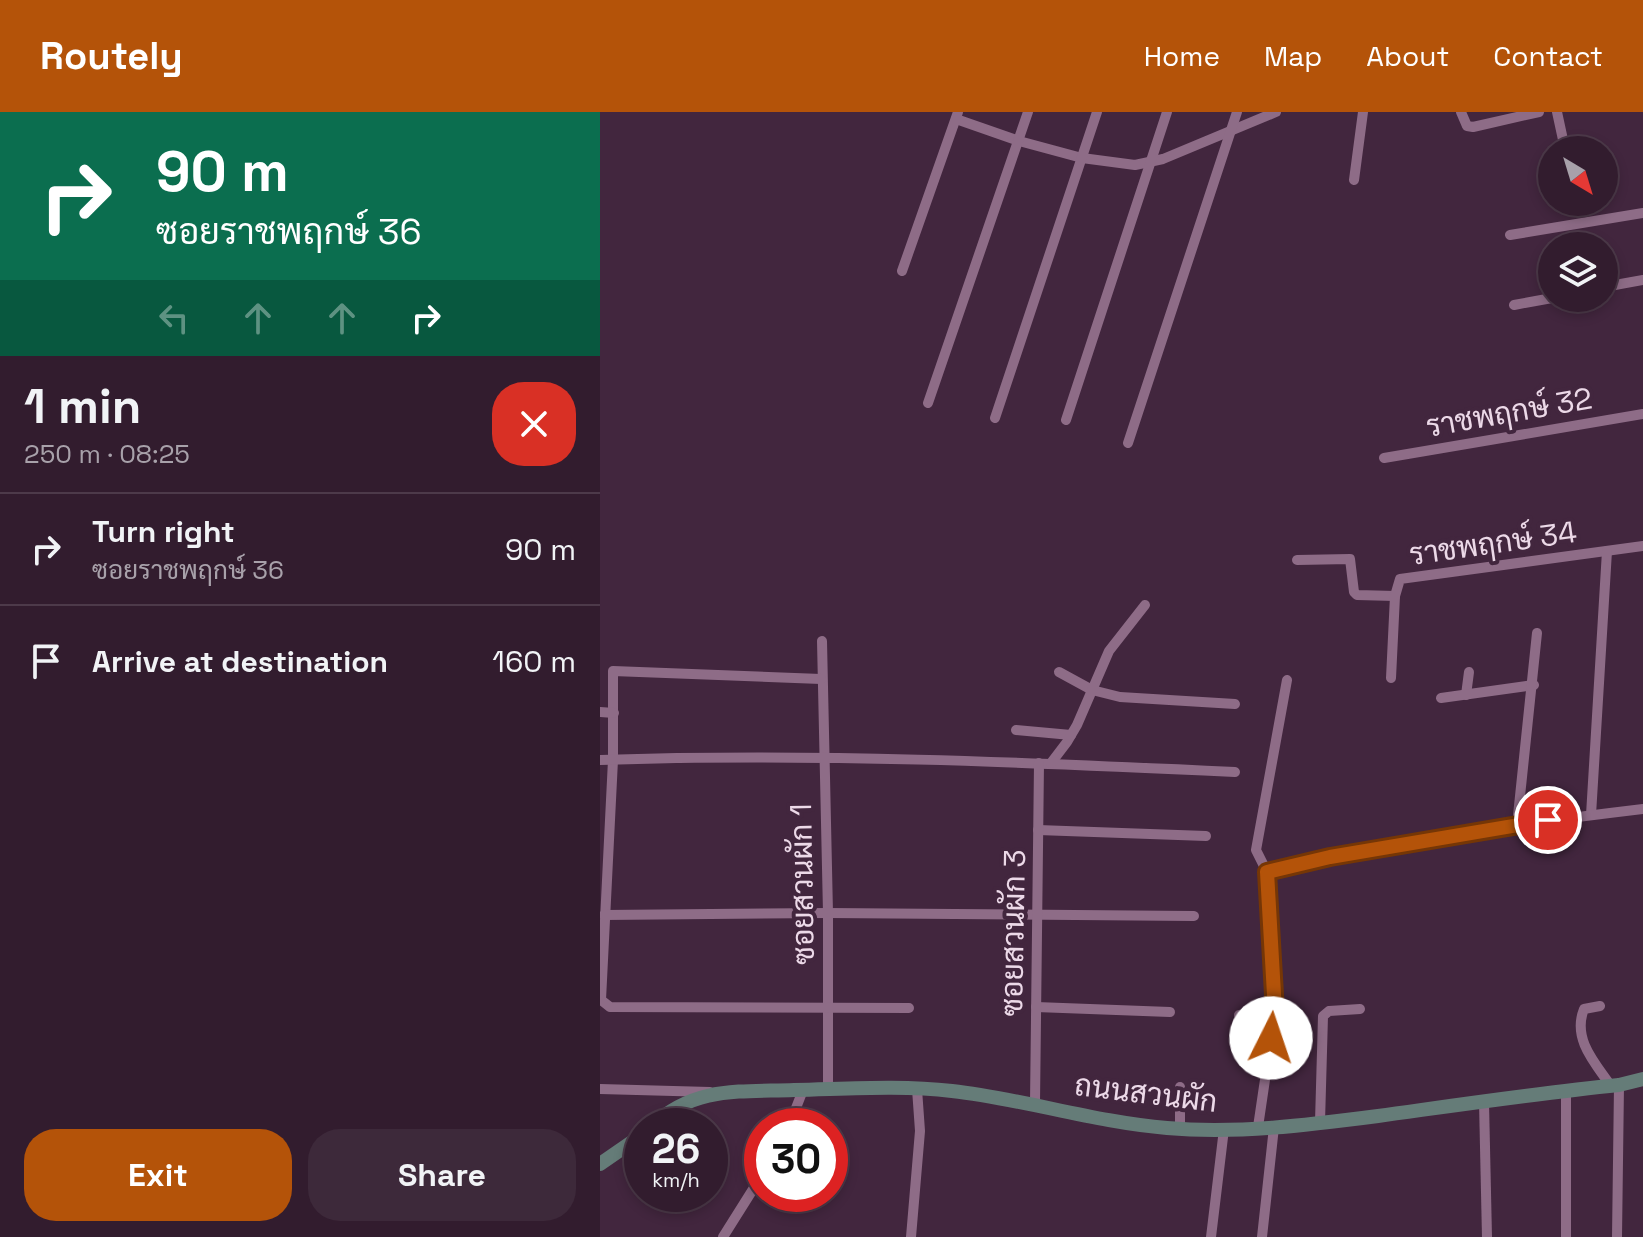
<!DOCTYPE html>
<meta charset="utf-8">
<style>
body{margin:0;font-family:"Space Grotesk",Sarabun,sans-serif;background:#3d293a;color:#f1f3f6;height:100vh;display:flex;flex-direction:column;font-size:30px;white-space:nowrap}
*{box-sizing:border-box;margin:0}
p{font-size:26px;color:#a8a1aa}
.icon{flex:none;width:44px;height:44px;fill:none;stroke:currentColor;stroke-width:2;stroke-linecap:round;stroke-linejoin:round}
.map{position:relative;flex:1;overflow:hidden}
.details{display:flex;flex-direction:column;background:#321c2e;width:600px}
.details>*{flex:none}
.guide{background:#0b6e4f;color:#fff;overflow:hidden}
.needle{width:52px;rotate:142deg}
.buttons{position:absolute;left:938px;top:24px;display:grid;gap:16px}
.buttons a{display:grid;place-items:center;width:80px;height:80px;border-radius:50%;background:#321c2e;box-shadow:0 4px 12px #0003,0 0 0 2px #4d3a4a;font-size:40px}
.speed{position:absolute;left:24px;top:996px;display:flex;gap:16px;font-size:40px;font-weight:700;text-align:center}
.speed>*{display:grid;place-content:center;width:104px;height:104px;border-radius:50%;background:#321c2e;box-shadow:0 4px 12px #0003,0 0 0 2px #4d3a4a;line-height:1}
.speed small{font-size:20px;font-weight:400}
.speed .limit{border:12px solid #d22;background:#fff;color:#111}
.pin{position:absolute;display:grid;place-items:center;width:68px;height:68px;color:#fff;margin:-34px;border:4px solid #fff;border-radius:50%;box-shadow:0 2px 8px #0007}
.me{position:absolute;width:88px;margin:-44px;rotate:4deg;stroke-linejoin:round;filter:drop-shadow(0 0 6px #0008)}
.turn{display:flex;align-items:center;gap:28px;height:168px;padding:0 24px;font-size:36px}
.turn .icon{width:104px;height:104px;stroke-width:2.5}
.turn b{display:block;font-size:56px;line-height:68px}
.lanes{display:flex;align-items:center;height:76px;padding:0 24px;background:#0003;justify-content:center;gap:40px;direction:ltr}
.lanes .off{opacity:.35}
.round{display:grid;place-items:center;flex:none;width:84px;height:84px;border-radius:32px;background:#3d293a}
.head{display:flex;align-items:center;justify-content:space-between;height:136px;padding:0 24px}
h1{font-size:48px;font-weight:800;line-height:60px}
.action{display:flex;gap:16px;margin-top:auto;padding:16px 24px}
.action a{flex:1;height:92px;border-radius:32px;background:#b45309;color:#fff;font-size:32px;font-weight:800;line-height:92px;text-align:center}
.action a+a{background:#3d293a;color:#f1f3f6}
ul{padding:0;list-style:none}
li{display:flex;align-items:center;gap:24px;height:112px;padding:0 24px;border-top:2px solid #4d3a4a}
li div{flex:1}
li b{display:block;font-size:30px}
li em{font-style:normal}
header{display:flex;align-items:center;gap:48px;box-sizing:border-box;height:112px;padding:0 40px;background:#b45309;color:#fff}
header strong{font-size:38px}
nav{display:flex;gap:44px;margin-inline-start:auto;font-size:28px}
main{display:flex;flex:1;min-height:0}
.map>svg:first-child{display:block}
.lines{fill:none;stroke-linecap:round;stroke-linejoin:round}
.street{stroke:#8e6c87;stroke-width:10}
.secondary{stroke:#657c78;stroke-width:14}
.route-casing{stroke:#753606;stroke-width:20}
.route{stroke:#b45309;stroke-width:14}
.labels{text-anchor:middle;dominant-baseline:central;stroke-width:8;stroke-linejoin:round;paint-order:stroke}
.street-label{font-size:30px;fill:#ecd9e8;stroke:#42263e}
</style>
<header>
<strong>Routely</strong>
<nav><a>Home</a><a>Map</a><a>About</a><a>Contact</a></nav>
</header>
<main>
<section class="details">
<div class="guide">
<div class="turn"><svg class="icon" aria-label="right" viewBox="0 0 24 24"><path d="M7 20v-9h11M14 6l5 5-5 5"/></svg><div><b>90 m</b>ซอยราชพฤกษ์ 36</div></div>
<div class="lanes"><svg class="icon off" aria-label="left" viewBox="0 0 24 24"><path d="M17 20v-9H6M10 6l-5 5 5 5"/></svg><svg class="icon off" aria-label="ahead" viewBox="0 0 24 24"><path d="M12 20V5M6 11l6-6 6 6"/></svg><svg class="icon off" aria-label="ahead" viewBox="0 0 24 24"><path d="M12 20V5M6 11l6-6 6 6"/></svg><svg class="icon" aria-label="right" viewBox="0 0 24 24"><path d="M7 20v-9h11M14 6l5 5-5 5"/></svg></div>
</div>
<div class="head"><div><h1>1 min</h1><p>250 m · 08:25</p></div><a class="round" style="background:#d93025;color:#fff"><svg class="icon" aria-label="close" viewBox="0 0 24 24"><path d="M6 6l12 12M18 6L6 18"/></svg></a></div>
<ul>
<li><svg class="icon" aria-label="right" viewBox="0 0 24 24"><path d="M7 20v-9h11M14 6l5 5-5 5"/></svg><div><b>Turn right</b><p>ซอยราชพฤกษ์ 36</p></div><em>90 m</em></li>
<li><svg class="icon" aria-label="arrive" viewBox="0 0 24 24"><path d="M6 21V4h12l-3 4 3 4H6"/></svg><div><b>Arrive at destination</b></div><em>160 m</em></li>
</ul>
<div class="action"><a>Exit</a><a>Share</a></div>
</section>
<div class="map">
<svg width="1043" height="1125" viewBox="0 0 1043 1125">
<rect width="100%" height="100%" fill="#42263e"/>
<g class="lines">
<!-- street -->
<g class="street">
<path d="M861,0l6,14 6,1 66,-15"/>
<path d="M957,0l8,37"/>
<path d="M356,7l63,22 63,17 53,7 28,-6 113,-47"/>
<path d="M754,68l9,-68"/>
<path d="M910,123l133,-22"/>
<path d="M302,159l56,-159"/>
<path d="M1004,175l39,-7"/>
<path d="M914,193l38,-7"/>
<path d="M328,291l100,-291"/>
<path d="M395,306l102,-306"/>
<path d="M466,308l101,-308"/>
<path d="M528,331l109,-331"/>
<path d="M784,346l259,-44"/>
<path d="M697,448l53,-1 4,33 3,3 38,1"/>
<path d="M222,529l6,272v175"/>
<path d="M459,560l33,18 28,7 115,7"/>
<path d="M791,566l4,-82 5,-17 243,-33"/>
<path d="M221,567l-208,-8v89l-12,240 9,7 299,1"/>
<path d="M866,583l3,-23"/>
<path d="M841,586l93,-13"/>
<path d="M0,600l14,1"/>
<path d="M416,618l55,5"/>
<path d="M0,648c212,-7 424,2 635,12"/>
<path d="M451,651l16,-21 10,-17 32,-74 36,-46"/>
<path d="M991,703l16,-264"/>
<path d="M917,713l20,-192"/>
<path d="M438,718l168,6"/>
<path d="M667,760c123,-30 250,-48 376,-63"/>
<path d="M4,803l224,-2 366,3"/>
<path d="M1000,894l-16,3c-12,30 11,54 27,77"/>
<path d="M436,895l134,5"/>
<path d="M639,903l36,-3"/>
<path d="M580,975v42"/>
<path d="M0,977l110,3"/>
<path d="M966,979v146"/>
<path d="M884,990l3,135"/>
<path d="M435,991l4,-340"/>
<path d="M720,1010l3,-106 6,-5 31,-2"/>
<path d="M189,1014l14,-36"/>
<path d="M658,1015l17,-115 -8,-140 -11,-22 31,-170"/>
<path d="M123,1125l39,-62"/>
<path d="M311,1125l9,-106 -3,-42"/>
<path d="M611,1125l13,-108"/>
<path d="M662,1125l12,-110"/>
<path d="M1017,1125l2,-152"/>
</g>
<!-- secondary -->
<g class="secondary">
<path d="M52,1014c42,-40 88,-34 142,-36 52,-1 106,-5 158,1 72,8 142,31 215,37 70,6 142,-3 211,-12 80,-11 161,-23 241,-31l24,-6"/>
<path d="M0,1052l42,-29"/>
</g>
</g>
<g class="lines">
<defs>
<path id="route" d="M671,926l4,-26 -8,-140 63,-15 218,-37"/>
</defs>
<!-- route casing -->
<use href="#route" class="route-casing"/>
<!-- route -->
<use href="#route" class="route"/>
</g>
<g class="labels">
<!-- street labels -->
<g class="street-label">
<text transform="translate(909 300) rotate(-10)">ราชพฤกษ์ 32</text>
<text transform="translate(893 431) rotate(-8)">ราชพฤกษ์ 34</text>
<text transform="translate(202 772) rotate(-91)">ซอยสวนผัก 1</text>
<text transform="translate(413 821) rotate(-89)">ซอยสวนผัก 3</text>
<text transform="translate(546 981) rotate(7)">ถนนสวนผัก</text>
</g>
</g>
</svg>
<div class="buttons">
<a><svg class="needle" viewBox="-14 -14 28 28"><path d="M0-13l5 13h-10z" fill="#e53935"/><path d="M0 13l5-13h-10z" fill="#a8a1aa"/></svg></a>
<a><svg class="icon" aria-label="layers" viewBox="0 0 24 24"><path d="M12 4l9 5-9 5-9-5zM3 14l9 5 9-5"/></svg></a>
</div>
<div class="speed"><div>26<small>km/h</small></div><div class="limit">30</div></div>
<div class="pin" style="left:948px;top:708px;background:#d93025"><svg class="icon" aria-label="arrive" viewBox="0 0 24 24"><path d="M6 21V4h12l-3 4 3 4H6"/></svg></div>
<svg class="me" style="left:671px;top:926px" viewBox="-20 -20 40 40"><circle r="19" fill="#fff"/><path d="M0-13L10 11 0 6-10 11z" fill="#b45309"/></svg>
</div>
</main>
